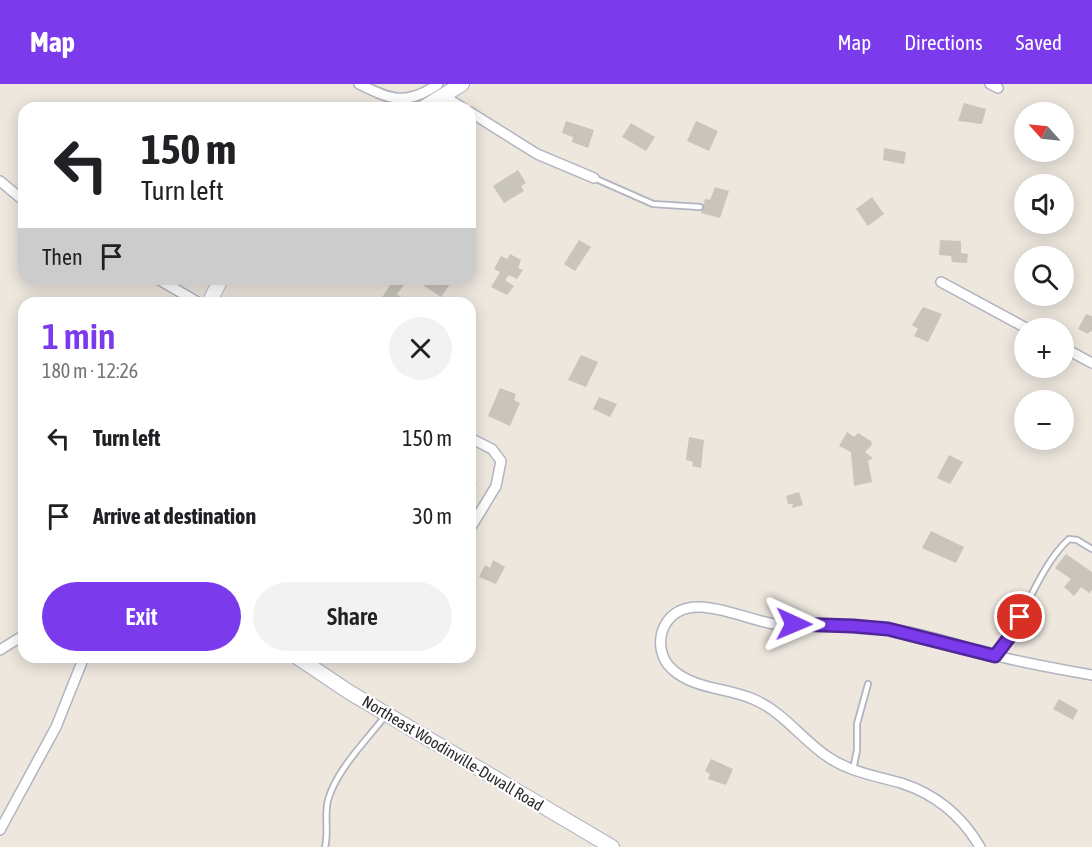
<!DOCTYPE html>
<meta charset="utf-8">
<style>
body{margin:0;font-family:"Asap Condensed",sans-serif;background:#f2f2f2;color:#202124;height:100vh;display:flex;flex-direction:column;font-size:22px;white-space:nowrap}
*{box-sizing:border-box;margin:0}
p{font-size:20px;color:#757577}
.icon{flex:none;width:33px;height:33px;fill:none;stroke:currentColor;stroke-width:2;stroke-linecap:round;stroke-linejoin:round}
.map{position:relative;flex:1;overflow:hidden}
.side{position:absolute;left:18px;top:213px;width:458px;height:366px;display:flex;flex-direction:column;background:#fff;border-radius:18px;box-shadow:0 3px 15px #0003}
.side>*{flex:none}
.hud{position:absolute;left:18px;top:18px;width:458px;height:183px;border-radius:18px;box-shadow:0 3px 15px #0003;background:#fff;color:#202124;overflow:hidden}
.needle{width:39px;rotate:297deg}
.fabs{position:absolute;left:1014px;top:18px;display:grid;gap:12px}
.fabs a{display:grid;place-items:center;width:60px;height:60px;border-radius:50%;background:#fff;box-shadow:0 3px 15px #0003;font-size:30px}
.pin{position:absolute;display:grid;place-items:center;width:51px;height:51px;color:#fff;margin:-26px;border:3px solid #fff;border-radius:50%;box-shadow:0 2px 6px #0007}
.me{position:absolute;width:66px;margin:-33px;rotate:91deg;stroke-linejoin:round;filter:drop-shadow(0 0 4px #0008)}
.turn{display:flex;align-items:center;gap:21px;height:126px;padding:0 24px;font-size:27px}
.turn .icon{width:78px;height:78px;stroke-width:2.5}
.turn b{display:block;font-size:42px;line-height:51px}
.then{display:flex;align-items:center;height:57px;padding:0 24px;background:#0003;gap:12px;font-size:22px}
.round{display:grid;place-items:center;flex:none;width:63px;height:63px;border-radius:32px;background:#f2f2f2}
.head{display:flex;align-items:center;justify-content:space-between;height:102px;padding:0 24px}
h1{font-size:36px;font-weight:600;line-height:45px;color:#7c3aed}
.cta{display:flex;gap:12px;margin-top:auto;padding:12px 24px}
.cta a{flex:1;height:69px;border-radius:36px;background:#7c3aed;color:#fff;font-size:24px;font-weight:600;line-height:69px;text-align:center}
.cta a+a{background:#f2f2f2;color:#202124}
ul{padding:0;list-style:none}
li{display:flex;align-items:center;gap:18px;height:78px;padding:0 24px}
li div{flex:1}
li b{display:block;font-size:22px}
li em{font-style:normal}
header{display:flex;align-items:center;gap:36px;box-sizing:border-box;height:84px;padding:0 30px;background:#7c3aed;color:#fff}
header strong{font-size:28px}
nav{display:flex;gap:33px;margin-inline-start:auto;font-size:21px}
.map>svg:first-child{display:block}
.building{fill:#c9c5bc}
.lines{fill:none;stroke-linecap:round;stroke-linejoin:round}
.service-casing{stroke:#b1b3bf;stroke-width:8}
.minor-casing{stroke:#b1b3bf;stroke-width:12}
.secondary-casing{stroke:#b1b3bf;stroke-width:16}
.service{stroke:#fff;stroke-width:4.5}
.minor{stroke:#fff;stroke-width:9}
.secondary{stroke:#fff;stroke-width:14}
.route-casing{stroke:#51269a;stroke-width:15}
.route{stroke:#7c3aed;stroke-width:10}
.labels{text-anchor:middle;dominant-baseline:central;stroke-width:4.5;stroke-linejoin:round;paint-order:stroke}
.street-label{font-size:16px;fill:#2b2b2b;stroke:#fff}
</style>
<header>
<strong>Map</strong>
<nav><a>Map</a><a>Directions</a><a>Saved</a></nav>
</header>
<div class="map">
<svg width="1092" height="763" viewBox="0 0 1092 763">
<rect width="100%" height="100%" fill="#ede7de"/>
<!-- building -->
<g class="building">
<path d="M964,19l22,6 -4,15 -24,-3z"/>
<path d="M566,37l28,9 -6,18 -16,-6 1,-5 -11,-4z"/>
<path d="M696,37l22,10 -9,20 -22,-10z"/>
<path d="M631,39l24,14 -9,14 -24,-14z"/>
<path d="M470,42l6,18 -6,3z"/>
<path d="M884,64l22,4 -2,12 -21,-4z"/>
<path d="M518,86l8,13 -5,3 3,5 -20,12 -11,-17z"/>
<path d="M715,103l14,4 -9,27 -19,-5 4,-14 5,1z"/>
<path d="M872,113l12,17 -16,12 -12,-17z"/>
<path d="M579,156l12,7 -16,24 -11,-7z"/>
<path d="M940,156l21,1v12l7,1 -1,9 -15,-1 -1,-6 -12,-1z"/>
<path d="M510,170l11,6 -3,8 5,2 -6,9 -8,-4 -4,5 9,6 -7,9 -16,-8 9,-15 -6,-3 7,-13 6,3z"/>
<path d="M394,195l10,6 -7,9 5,4 -4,5h-12l-5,-4z"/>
<path d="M428,195h13l9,5 -9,13 -17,-11z"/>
<path d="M923,223l19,7 -14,28 -14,-6 4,-7 -6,-4z"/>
<path d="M1086,230l6,2v16l-2,-1 -2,3 -10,-5z"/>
<path d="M581,271l17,7 -12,25 -18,-7z"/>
<path d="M500,304l16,6 -2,6 6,3 -10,23 -22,-10z"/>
<path d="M599,313l18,7 -7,13 -17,-8z"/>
<path d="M847,348l7,5 4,-4 13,8 1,4 -7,7 8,6 -5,3 4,21 -18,4 -3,-34 -12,-6z"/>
<path d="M689,353l15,3 -3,28 -9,-2 1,-4 -7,-2z"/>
<path d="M949,371l14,7 -13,22 -13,-6z"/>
<path d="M470,379l6,4 -6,7z"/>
<path d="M470,393l7,7 -7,9z"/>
<path d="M799,408l4,13 -11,3 1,-4h-5l-2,-8z"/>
<path d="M931,447l33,16 -8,16 -34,-15z"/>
<path d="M1066,470l26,18v18l-3,3 -8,-6 -7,9 -10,-9 7,-8 -16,-11z"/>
<path d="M493,476l12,7 -9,17 -17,-7 6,-12 5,3z"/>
<path d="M1059,615l19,11 -5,10 -20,-11z"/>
<path d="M711,675l22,10 -7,16 -18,-6 2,-5 -5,-3z"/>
</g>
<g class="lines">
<defs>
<g id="service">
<path d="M594,94l59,26 47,3"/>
<path d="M995,572c6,-8 12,-15 17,-23 16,-29 33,-73 57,-94l8,1 15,9"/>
<path d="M853,686l4,-20v-26l11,-40"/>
<path d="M325,763c4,-15 -1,-31 3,-47 9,-31 38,-59 58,-85"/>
</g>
<g id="minor">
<path d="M359,0c32,16 48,22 79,0"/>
<path d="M990,0l8,4"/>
<path d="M444,12l19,12"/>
<path d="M470,28l67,42 57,24"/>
<path d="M0,97l24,20"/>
<path d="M158,195l41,24"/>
<path d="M941,198l85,46"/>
<path d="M1064,264l28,15"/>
<path d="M470,354l22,11 9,12 -5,25 -26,43"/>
<path d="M0,566l24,-15"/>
<path d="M0,746l56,-103 28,-70"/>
<path d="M980,763c-18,-31 -45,-53 -79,-64 -25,-7 -51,-11 -73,-26 -26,-17 -44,-45 -75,-58 -25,-11 -59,-10 -80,-29 -13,-11 -16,-30 -8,-45 21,-38 78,-5 110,-1 40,4 81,0 122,6 33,5 65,17 97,25 32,9 65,14 98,20"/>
</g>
<g id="secondary">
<path d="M423,24l39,-24"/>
<path d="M209,219l12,-24"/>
<path d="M297,573l52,35 263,155"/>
</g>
</defs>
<!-- service casing -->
<use href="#service" class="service-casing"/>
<!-- minor casing -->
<use href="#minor" class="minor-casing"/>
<!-- secondary casing -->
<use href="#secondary" class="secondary-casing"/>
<!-- service -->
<use href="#service" class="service"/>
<!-- minor -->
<use href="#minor" class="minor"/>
<!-- secondary -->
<use href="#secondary" class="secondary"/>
</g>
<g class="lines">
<defs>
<path id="route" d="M794,540l59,2 35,3 107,27 16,-21 9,-18"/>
</defs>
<!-- route casing -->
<use href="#route" class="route-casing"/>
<!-- route -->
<use href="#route" class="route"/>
</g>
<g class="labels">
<!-- street labels -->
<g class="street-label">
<text transform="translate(453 669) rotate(31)">Northeast Woodinville-Duvall Road</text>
</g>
</g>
</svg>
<div class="fabs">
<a><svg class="needle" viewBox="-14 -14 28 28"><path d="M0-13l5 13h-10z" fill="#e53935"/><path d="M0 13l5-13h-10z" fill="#757577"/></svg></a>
<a><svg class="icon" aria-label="sound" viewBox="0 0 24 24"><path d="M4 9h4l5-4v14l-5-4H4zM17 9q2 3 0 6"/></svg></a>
<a><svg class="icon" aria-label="search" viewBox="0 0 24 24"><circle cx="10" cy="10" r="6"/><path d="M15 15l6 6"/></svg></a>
<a>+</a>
<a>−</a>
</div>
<div class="pin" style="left:1020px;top:533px;background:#d93025"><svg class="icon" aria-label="arrive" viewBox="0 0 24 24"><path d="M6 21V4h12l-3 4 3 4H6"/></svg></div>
<svg class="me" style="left:794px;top:540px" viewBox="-20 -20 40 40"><path d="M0-17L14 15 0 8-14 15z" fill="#7c3aed" stroke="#fff" stroke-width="4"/></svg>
<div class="hud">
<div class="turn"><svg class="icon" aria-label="left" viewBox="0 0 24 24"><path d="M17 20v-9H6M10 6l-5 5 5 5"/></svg><div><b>150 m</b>Turn left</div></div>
<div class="then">Then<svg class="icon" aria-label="arrive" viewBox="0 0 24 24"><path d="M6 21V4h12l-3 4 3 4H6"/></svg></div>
</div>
<section class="side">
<div class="head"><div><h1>1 min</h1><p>180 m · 12:26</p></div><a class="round"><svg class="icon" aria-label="close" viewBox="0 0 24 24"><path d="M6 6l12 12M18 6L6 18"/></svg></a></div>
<ul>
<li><svg class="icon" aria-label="left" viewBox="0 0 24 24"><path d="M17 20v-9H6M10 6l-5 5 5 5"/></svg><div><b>Turn left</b></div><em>150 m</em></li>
<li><svg class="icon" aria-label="arrive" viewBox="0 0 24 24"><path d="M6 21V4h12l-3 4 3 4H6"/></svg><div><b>Arrive at destination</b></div><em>30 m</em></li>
</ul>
<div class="cta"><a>Exit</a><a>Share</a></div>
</section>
</div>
